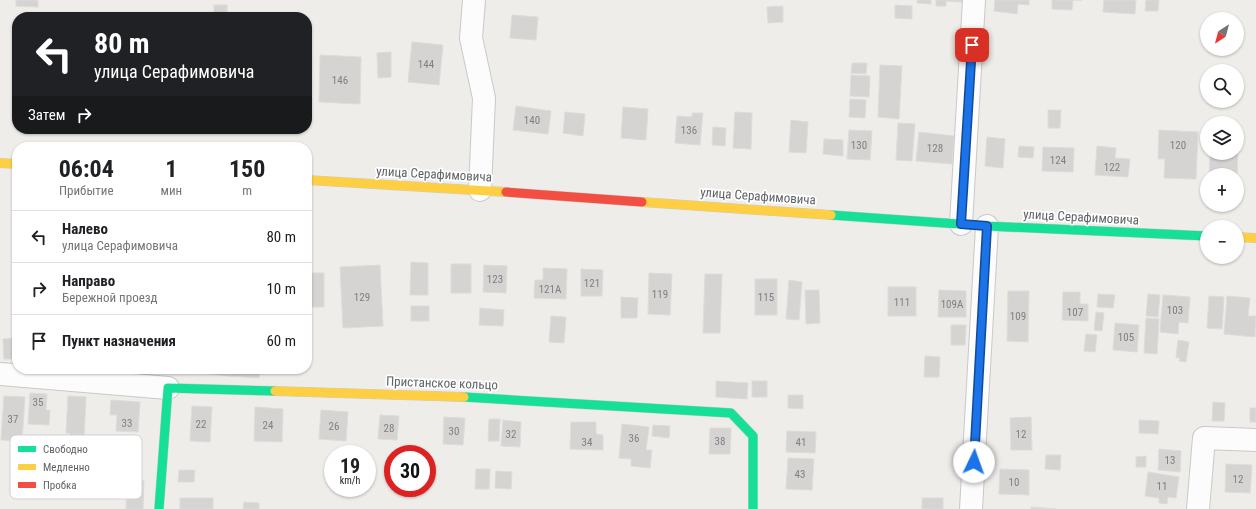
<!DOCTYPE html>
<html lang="ru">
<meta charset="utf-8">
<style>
body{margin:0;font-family:"Roboto Condensed",sans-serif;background:#f2f2f2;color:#202124;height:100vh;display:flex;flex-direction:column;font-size:15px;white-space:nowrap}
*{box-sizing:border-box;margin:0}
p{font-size:13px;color:#757577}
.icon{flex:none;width:22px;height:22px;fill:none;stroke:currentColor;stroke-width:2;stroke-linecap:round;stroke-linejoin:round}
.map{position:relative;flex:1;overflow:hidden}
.drawer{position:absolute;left:12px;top:142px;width:300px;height:232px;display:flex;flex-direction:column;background:#fff;border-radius:16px;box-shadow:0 1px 3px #0004}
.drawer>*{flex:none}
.top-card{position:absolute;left:12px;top:12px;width:300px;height:122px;border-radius:16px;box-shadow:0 1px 3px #0004;background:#202124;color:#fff;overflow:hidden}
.needle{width:26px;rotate:216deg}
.buttons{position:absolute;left:1200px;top:12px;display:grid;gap:8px}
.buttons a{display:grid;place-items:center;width:44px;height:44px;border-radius:50%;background:#fff;box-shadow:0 1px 3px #0004;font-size:20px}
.speed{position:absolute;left:324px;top:445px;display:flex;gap:8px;font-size:20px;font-weight:700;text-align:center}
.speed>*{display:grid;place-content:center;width:52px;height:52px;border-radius:50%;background:#fff;box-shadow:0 1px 3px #0004;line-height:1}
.speed small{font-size:10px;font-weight:400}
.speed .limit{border:6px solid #d22;background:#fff;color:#111}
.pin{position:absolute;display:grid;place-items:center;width:34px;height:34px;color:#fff;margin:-17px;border-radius:8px;box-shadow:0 2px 6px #0006}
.me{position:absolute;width:44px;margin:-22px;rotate:3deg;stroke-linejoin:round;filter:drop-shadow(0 0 3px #0008)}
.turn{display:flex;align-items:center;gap:14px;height:84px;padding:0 16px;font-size:18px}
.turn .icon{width:52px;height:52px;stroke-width:2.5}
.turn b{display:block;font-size:28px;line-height:34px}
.then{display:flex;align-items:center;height:38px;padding:0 16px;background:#0003;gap:8px;font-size:15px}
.eta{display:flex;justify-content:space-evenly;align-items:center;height:68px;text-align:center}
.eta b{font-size:24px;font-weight:700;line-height:28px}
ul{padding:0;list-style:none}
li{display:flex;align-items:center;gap:12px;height:52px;padding:0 16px;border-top:1px solid #e0e0e0}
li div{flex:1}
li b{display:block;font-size:15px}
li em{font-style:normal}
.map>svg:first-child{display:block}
.building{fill:#d5d4d2;stroke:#dedcd9}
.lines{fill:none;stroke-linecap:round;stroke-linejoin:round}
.street-casing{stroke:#c9c9c9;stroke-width:24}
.fast-casing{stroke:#cbcbcb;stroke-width:10}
.slow-casing{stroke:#cbcbcb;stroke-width:10}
.jam-casing{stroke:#cbcbcb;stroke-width:10}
.street{stroke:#fcfcfc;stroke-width:22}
.fast{stroke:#16e098;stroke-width:9}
.slow{stroke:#ffcf43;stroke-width:9}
.jam{stroke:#f24e42;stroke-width:9}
.route-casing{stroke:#114b97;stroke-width:10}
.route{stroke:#1a73e8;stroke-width:7}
.labels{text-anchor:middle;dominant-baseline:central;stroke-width:3.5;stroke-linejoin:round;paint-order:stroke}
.number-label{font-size:11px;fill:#7e8082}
.street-label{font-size:13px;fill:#5f6266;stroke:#fff}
.key{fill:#fff;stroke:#cfd0d1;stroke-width:1}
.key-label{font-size:11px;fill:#5f6266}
</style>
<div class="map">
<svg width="1256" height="509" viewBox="0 0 1256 509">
<rect width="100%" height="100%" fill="#eeedea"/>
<!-- building -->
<g class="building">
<path d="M16,0h22v7l-22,-1z"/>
<path d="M917,0h14v4l-14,-1z"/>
<path d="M936,0h26v2l-16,-1v5h-10z"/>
<path d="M995,0h34v5l-11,-1 -1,10 -23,-3z"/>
<path d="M1052,0h30h-9l-1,10 -20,-1z"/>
<path d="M1104,0h32l-1,14 -32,-2z"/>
<path d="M1146,0h13l-1,11h-13z"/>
<rect x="214" y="5" width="13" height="8"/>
<path d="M895,5l17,1v13l-17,-1z"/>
<path d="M783,6v16l-15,1 -1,-16z"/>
<path d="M512,15l26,2 -2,23 -26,-2z"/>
<path d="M412,42l31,3 -4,40 -31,-3z"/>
<path d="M391,52v25l-13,1 -1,-25z"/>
<path d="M320,55l41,2 -1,47 -41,-2z"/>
<path d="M852,63h15l-1,11 -15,-1z"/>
<path d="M880,65l22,1 -3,53 -21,-2z"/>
<path d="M851,75l19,1 -1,21 -19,-1z"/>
<path d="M850,99l16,1 -1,18 -16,-1z"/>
<path d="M516,106l35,5 -3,23 -35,-4z"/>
<path d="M623,107l25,2 -2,31 -25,-2z"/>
<path d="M1048,110h13l-1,18h-12z"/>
<path d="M565,112l20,2 -2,22 -20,-3z"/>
<path d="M735,112l17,1 -1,36 -18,-1z"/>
<path d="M692,113h11l-3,32 -25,-2 2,-27 15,1z"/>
<path d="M791,120l17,2 -2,31 -17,-1z"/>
<path d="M898,123l17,1 -3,37 -16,-1z"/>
<path d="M713,127l13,1 -1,18 -13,-1z"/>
<path d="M849,130l23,1 -2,29 -23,-1z"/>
<path d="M1159,130l39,2 -2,47 -32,-1 1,-19h-7z"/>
<path d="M919,132l35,4 -2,28 -36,-3z"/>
<path d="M987,137l18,2 -2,29 -18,-2z"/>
<path d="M824,139l19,1v16l-20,-2z"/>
<path d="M1237,145l1,1 -1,29h-28l1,-19h8v-3h19z"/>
<path d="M1019,146l15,1 -1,11 -15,-1z"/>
<path d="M1097,146l19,2 -1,10 15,1 -2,18 -33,-2z"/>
<path d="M1043,147l31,1 -1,24 -31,-1z"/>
<path d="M411,262l17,1v32h-18z"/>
<rect x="451" y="264" width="20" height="29"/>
<path d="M380,265l3,61 -40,2 -3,-61z"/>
<path d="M484,265l23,1 -1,27 -23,-1z"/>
<path d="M543,268l24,1 -1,30 -32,-1 1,-18h8z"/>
<path d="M581,269l22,1 -1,26h-21z"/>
<rect x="307" y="273" width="17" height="34"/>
<path d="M649,273l23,1 -2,41 -22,-1z"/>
<path d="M705,274h17l-2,59h-17z"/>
<rect x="755" y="279" width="22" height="36"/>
<path d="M789,280l13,2 -3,38 -13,-1z"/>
<rect x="888" y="287" width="28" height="29"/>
<path d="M805,290h14l1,33 -14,1z"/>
<path d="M939,290l27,1v26h-28z"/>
<path d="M1008,291h21l-1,51 -21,-1z"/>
<path d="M1063,292h17v12h8v17l-26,-1z"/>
<path d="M1098,294l17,1 -2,13 -16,-1z"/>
<path d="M1148,294l12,1 -2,22 -12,-1z"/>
<path d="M1163,295l27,2 -2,26 -9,-1 -1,12 -18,-2z"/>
<path d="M1209,296l15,1 -2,32 -15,-1z"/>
<path d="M1227,296l23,2 -2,18h8l-1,21 -31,-3z"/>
<path d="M621,297l17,1 -1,20h-16z"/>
<rect x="411" y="306" width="18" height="15"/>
<path d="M480,308l24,2 -1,16 -24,-1z"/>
<path d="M1096,312l8,1 -2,18 -8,-1z"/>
<path d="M551,316l15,1 -2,26 -15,-1z"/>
<path d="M1146,318l13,1 -2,35 -13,-1z"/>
<path d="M1115,323l24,2 -2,27 -24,-2z"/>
<path d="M951,325h15l-1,20h-14z"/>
<path d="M1086,334l11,1 -2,17 -11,-1z"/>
<path d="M16,338l1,21h-13l-1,-20z"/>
<path d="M1178,340l11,2 -3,20 -7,-1 1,-3 -4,-1z"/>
<path d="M925,356l15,1 -1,20h-15z"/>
<path d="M201,369h29l-1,7 -29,-3z"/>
<path d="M230,369h30l-1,9 -30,-2z"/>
<path d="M716,381l32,2 -1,16 -31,-2z"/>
<rect x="752" y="381" width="15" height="16"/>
<path d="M30,393l17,1 -1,16h4l-1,15 -21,-1z"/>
<path d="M788,395h15v14l-15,-1z"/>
<path d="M4,396l21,1 -3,44 -21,-1z"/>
<path d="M68,396l18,1 -2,41 -14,-1v-4h-4z"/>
<path d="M111,400l29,2 -2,30 -22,-1 1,-16h-7z"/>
<path d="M1213,402l12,1 -1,18h-12z"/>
<path d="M192,406l20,1 -2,35 -20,-1z"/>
<path d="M255,407l28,2 -1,33 -28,-1z"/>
<rect x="1250" y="408" width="6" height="14"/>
<path d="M321,410l27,2 -2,29 -27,-2z"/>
<path d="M380,415l19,1 -2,24 -19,-1z"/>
<path d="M444,417l21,1 -2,27 -20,-1z"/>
<path d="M1031,417l1,33h-21l-1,-32z"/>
<path d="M489,419h11l-1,22h-11z"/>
<path d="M503,420l18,2 -1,25 -19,-1z"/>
<path d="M1139,420l20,1 -1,13 -19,-1z"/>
<path d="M571,422h25v12l7,1v15l-33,-1z"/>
<path d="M622,424l27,3 -3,23h6l-2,18 -19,-2v-7l-12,-1z"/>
<path d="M653,425l17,1 -1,12 -17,-2z"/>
<path d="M710,428h21l-1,26h-21z"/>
<path d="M787,431l29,1 -1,21 -29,-1z"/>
<path d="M1159,449l22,2 -1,21 -22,-2z"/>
<path d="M1046,455h15l-1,15 -15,-1z"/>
<path d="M1146,456v11h-10v-10z"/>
<path d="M788,458l26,1 -2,31 -26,-1z"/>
<path d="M1226,464l26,1 -2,28 -25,-1z"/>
<path d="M476,469h14l-1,20h-14z"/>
<path d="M1000,469l29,1v25l-30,-1z"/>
<path d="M179,470h16l-1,12h-16z"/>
<path d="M496,471l16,1 -1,17 -16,-1z"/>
<path d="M1148,472l31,5 -3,21 -8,-1 -1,7 -8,-1v-5l-14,-2z"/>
<path d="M127,480l17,1 -1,28h-17z"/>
<rect x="180" y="498" width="33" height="11"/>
<rect x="922" y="498" width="21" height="11"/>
<path d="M244,502l15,1v6h-16z"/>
<path d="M1031,507l25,2h-25z"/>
</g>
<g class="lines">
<defs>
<g id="street">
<path d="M474,0l-3,38 13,60 -4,92"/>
<path d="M961,224l13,-224"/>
<path d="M0,374l168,14"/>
<path d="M971,509l16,-283"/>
<path d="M1198,509l6,-71 52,2"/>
</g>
<g id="fast">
<path d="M831,215l156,11 220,10"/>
<path d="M464,397l267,16 22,23v73"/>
<path d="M159,509l9,-121 107,3"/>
</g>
<g id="slow">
<path d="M0,163l17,1"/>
<path d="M307,180l199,12"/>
<path d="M642,202l189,13"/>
<path d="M1237,237l19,1"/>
<path d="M275,391l189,6"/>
</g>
<path id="jam" d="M506,192l136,10"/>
</defs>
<!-- street casing -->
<use href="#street" class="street-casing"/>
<!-- fast casing -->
<use href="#fast" class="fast-casing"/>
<!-- slow casing -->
<use href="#slow" class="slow-casing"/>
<!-- jam casing -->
<use href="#jam" class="jam-casing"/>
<!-- street -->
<use href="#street" class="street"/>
<!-- fast -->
<use href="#fast" class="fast"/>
<!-- slow -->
<use href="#slow" class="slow"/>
<!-- jam -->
<use href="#jam" class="jam"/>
</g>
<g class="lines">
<defs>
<path id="route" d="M972,45l-11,179 26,2 -13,236"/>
</defs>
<!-- route casing -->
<use href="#route" class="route-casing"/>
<!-- route -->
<use href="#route" class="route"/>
</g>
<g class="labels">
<!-- number labels -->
<g class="number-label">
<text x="426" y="64">144</text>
<text x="340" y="80">146</text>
<text x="532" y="120">140</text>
<text x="689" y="130">136</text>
<text x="859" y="145">130</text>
<text x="1178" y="145">120</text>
<text x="935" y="148">128</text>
<text x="1058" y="160">124</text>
<text x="1112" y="167">122</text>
<text x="495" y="279">123</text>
<text x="592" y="283">121</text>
<text x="550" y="289">121А</text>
<text x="660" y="294">119</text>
<text x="362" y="297">129</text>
<text x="766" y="297">115</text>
<text x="902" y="302">111</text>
<text x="952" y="304">109А</text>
<text x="1175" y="310">103</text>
<text x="1075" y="312">107</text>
<text x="1018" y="316">109</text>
<text x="1126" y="337">105</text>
<text x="38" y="402">35</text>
<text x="13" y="419">37</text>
<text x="127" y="423">33</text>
<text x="201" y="424">22</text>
<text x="268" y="425">24</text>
<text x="334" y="426">26</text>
<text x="389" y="428">28</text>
<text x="454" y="431">30</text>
<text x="511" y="434">32</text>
<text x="1021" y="434">12</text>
<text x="634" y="438">36</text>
<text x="720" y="441">38</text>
<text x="587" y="442">34</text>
<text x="801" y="442">41</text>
<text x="1170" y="460">13</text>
<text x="800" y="474">43</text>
<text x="1238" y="479">12</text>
<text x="1014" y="482">10</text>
<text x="1162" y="486">11</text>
</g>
<!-- street labels -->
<g class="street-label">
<text transform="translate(434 174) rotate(3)">улица Серафимовича</text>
<text transform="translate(758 196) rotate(4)">улица Серафимовича</text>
<text transform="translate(1081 217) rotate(3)">улица Серафимовича</text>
<text transform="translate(442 383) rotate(2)">Пристанское кольцо</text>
</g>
</g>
<!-- legend -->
<rect x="10" y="435" width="132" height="64" rx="6" class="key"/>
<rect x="18" y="446" width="18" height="6" fill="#16e098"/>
<rect x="18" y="464" width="18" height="6" fill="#ffcf43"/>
<rect x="18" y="482" width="18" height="6" fill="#f24e42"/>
<g class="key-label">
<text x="43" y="453">Свободно</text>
<text x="43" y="471">Медленно</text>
<text x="43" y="489">Пробка</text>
</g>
</svg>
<div class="buttons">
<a><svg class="needle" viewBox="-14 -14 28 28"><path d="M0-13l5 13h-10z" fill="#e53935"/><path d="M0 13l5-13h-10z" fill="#757577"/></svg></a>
<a><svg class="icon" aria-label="search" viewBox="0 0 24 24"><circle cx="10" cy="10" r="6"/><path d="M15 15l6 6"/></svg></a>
<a><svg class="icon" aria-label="layers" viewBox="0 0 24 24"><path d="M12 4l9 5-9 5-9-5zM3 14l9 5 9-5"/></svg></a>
<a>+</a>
<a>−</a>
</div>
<div class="speed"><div>19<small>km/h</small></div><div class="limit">30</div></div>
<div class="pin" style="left:972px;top:45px;background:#d93025"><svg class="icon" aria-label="arrive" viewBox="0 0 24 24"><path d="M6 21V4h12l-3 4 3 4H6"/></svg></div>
<svg class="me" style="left:974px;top:462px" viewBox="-20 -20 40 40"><circle r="19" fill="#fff"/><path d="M0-13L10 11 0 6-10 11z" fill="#1a73e8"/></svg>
<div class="top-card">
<div class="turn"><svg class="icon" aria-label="left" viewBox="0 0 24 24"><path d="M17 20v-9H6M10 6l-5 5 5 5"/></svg><div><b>80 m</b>улица Серафимовича</div></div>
<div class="then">Затем<svg class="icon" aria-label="right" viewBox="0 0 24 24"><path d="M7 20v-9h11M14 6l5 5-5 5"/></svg></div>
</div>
<section class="drawer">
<div class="eta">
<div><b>06:04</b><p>Прибытие</p></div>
<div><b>1</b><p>мин</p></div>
<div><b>150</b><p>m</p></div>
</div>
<ul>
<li><svg class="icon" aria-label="left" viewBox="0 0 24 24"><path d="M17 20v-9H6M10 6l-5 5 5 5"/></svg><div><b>Налево</b><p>улица Серафимовича</p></div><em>80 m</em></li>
<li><svg class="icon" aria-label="right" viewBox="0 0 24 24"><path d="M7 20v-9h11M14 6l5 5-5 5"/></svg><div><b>Направо</b><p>Бережной проезд</p></div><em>10 m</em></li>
<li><svg class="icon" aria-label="arrive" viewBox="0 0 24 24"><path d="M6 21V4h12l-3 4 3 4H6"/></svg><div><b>Пункт назначения</b></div><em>60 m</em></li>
</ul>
</section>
</div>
